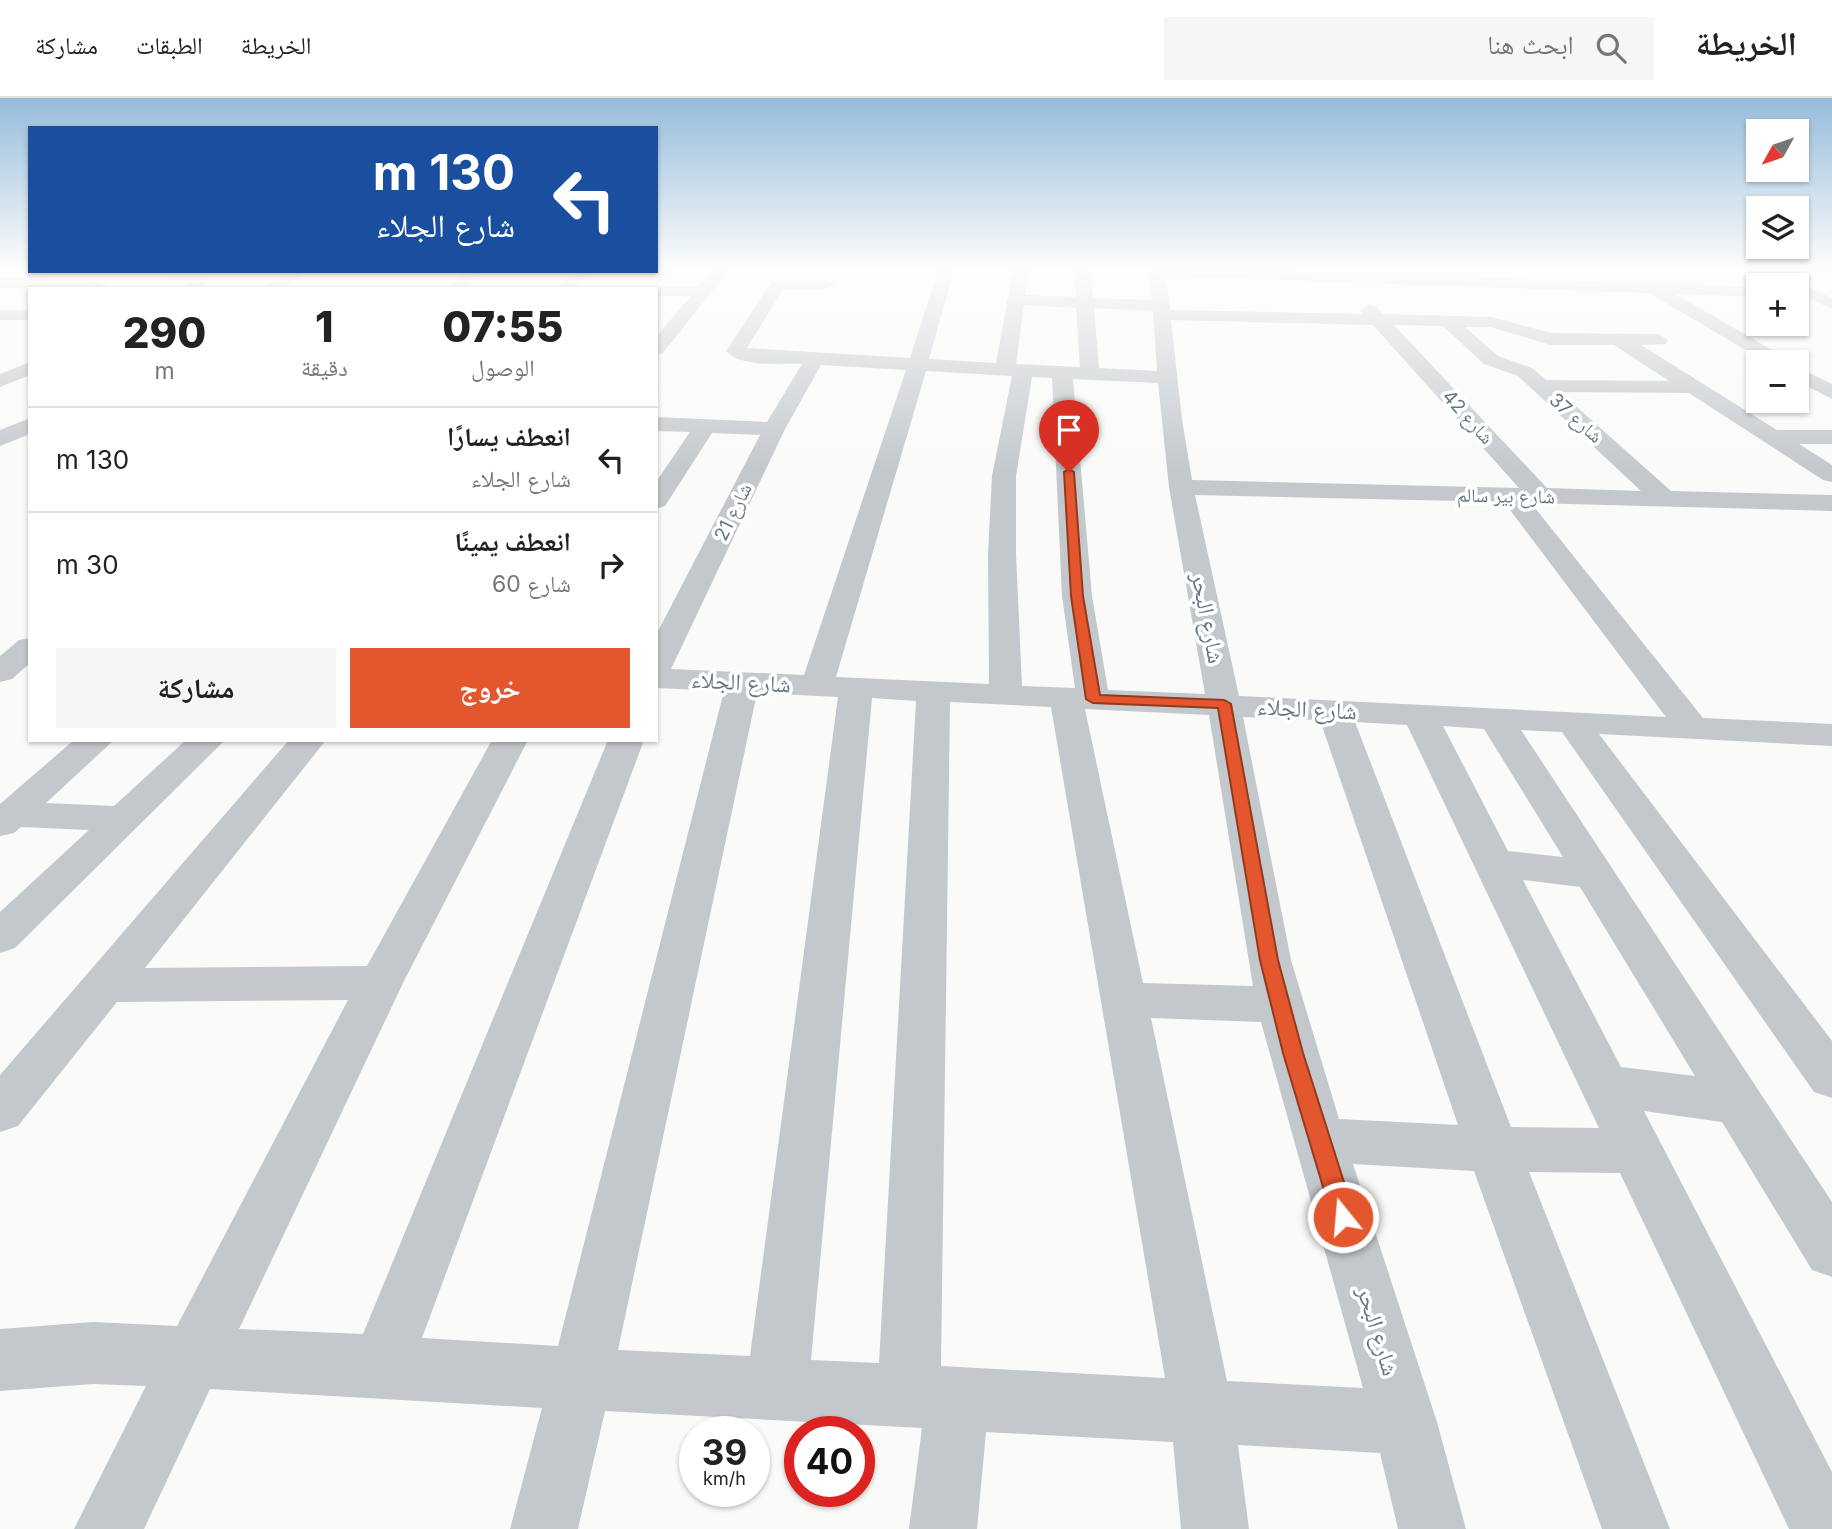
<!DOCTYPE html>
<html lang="ar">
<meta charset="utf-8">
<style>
body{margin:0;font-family:Inter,"Noto Naskh Arabic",sans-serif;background:#f6f6f6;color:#222;direction:rtl;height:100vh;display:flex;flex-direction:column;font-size:26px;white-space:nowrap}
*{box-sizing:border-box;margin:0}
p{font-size:23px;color:#767676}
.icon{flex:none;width:38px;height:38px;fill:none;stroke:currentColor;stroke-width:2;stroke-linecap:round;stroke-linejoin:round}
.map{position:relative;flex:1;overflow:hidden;direction:ltr}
.panel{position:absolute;left:28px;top:189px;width:630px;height:455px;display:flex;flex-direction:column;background:#fff;border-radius:0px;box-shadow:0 2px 5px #0004;direction:rtl}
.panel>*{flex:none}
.top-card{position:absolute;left:28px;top:28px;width:630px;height:147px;border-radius:0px;box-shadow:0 2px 5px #0004;direction:rtl;background:#1a4fa0;color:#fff;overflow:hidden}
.needle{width:46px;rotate:230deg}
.fabs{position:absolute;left:1746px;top:21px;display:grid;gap:14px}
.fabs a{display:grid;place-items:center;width:63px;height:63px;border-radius:0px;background:#fff;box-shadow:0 2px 5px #0004;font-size:35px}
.speed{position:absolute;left:679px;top:1318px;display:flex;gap:14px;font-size:35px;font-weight:700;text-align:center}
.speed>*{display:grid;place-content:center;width:91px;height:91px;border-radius:50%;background:#fff;box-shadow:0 2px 5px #0004;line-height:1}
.speed small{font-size:18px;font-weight:400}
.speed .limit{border:10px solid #d22;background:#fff;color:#111}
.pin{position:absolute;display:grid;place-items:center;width:60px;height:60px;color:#fff;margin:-72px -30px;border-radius:50% 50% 50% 0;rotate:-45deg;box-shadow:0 0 7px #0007}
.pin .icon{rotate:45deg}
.me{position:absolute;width:77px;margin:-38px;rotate:343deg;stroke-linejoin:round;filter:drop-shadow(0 0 5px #0008)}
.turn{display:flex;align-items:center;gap:24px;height:147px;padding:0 28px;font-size:32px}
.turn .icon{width:91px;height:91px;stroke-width:2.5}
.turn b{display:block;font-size:49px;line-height:60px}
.eta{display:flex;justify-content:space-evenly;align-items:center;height:119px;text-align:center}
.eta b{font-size:42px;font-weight:800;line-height:49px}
.action{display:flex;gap:14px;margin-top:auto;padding:14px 28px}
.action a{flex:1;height:80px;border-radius:0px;background:#e4572e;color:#fff;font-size:28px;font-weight:800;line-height:80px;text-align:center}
.action a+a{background:#f6f6f6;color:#222}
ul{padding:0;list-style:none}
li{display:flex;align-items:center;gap:21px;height:105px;padding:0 28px;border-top:2px solid #e0e0e0}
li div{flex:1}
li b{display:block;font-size:26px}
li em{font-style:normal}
header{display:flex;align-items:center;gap:42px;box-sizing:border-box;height:98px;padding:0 35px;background:#fff;border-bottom:2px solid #e0e0e0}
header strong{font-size:33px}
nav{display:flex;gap:38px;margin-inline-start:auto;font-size:24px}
.search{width:490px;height:63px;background:#f6f6f6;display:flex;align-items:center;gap:18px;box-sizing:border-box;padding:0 24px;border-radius:0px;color:#767676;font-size:26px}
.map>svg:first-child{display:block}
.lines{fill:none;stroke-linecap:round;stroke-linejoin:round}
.minor{fill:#c3c8cc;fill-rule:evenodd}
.route{fill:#e4572e;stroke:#94391e;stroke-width:2}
.labels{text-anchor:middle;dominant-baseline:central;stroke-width:7;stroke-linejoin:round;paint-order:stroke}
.far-street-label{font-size:19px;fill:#657683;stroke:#fff}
.street-label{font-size:23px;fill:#657683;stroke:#fff}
</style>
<header>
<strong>الخريطة</strong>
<div class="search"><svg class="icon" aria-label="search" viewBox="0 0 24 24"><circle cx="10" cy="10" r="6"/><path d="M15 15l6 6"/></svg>ابحث هنا</div>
<nav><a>الخريطة</a><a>الطبقات</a><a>مشاركة</a></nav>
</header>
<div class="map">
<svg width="1832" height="1431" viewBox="0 0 1832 1431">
<rect width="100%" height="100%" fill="#fafaf8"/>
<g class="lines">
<!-- minor -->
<g class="minor">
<path d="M713,172h16l-66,83 -7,2v-18l35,-41h-35v-7h-7l7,-3h43z"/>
<path d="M938,172h16l-25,89 67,4 17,-93h16l-4,25 51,2 -2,-27h16l3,28 59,2 -2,-30h108l501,17v10l-84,-3 111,64 3,4h-23l-117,-69 -483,-17 4,34 193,4 -3,-4 9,-5 6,1 8,8 108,3 61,16 107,1 9,6 -2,4 -25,1 136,85h55v14h-33l33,21v17l-9,-2 -134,-87 -129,-1 111,99 161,4v16l-301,-8 172,215 129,6v22l-233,-12 233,307v57l-18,-6 -252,-360 -41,-2 311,472v75l-20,-7 -90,-148 -78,-11 188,361v57h-43l-169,-356 -91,-1 141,357h-68l-128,-358 -121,-7 84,258 29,107h-68l-18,-76 -142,-8 11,84h-68l-8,-87 -187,-10 -9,97h-68l13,-101 -317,-17 -27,118h-68l32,-121 -332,-19 -66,140h-70l72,-143 -53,-2 -93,7v-62l93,-7 84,4 171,-326 -231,2 -99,124 -18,6v-57l289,-335h37l-181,228 222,-2 125,-226h36l-125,243 -164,346 124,5 245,-594h36l-222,598 136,8 166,-655 -68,-3v-53l104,-200 -48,-2 -47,73 -9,3v-27l34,-50 -34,-1v-14l111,5 35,-58c-21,-1 -61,4 -76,-13l46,-70 55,-2 8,5 -8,5h-44l-36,59 163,10zM1024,207l52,3 4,59 -64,-3zM1094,210l59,3 4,60 -58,-3zM1171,222l202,5 146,163 -327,-8 -10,-61zM1394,227l49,1 41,38 34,12 123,115 -94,-3zM1465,229h25l61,18h63l55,36 -123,-1 -14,-12 -34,-12zM821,267l85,5 -102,305 -133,-6 114,-240zM926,273l86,5 -20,100 -4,78 1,130 -153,-7zM1032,279l20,1 10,218 13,92 -53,-2 -6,-132v-78zM1073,281l85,4 11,104 36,207 -97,-4 -16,-94zM1195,397l309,7 162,215 -427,-21zM757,595l81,4 -88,659 -132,-6zM872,600l44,3 -37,662 -68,-3zM950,604l101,5 114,671 -224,-12zM1085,611l124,6 44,271 -110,-3zM1243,619l77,3 138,405 -119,-6 -48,-159zM1355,624l52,3 192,403 -88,-1zM1443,628l41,3 79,128 -55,-6zM1523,782l57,7 115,189 -74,-9zM1151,920l110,4 102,366 -136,-7z"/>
<path d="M1819,172h13v7z"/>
<path d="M289,173h20l-27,18h-20z"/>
<path d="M467,173h18l-19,18h-18z"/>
<path d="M574,173h18l-19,18h-18z"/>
<path d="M173,174l30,1 8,5 -11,11h-18l6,-7h-15l-8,-5z"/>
<path d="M0,180l93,2 20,9 -113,-1z"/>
<path d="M1797,184l35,16v11l-35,-16v-8h-7z"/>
<rect x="0" y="212" width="30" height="10"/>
<path d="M30,264v13l-30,12v-13z"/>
<path d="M1797,269l35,17v15l-35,-18z"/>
<path d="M30,320v16l-30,12v-16z"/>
<path d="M30,540v25l-18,16 -12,3v-26l19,-16z"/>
<path d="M74,642h40l-68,63 68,3 72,-66h39l-210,208 -15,5v-41l89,-82 -68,-3 -7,6 -14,3v-32z"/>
</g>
</g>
<!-- sky -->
<linearGradient id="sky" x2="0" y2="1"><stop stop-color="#96bcdc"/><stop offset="0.46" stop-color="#fdfdfc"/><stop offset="1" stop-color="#fdfdfc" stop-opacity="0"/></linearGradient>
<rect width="1832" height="372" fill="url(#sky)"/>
<!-- route -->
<path class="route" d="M1069,371l5,3 9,124 17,99 124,5 7,4 47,256 25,93 52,164 -4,7 -8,4 -8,-4 -3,-7 -49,-164 -23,-93 -42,-252 -125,-5 -7,-4 -15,-103 -7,-124z"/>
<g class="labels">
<!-- far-street labels -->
<g class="far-street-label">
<text transform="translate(1468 319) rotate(48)">شارع 42</text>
<text transform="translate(1576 320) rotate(42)">شارع 37</text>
<text transform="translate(1506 398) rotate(1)">شارع بير سالم</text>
<text transform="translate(733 414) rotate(-64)">شارع 21</text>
</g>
<!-- street labels -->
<g class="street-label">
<text transform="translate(1208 520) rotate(79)">شارع البحر</text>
<text transform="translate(741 584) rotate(3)">شارع الجلاء</text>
<text transform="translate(1307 611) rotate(3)">شارع الجلاء</text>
<text transform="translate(1378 1233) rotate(73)">شارع البحر</text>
</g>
</g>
</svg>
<div class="fabs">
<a><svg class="needle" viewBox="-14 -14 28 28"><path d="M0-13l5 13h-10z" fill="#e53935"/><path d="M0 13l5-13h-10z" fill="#767676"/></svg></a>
<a><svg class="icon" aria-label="layers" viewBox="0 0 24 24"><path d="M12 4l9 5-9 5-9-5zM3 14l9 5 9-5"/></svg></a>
<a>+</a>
<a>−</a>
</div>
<div class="speed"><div>39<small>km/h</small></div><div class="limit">40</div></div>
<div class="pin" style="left:1069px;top:374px;background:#d93025"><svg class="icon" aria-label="arrive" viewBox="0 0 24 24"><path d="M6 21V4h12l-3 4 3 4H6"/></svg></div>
<svg class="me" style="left:1343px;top:1119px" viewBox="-20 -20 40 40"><circle r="17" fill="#e4572e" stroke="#fff" stroke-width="3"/><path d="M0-11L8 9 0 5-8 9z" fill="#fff"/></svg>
<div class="top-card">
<div class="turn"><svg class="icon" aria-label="left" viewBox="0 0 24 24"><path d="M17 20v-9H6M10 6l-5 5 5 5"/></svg><div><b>130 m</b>شارع الجلاء</div></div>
</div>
<section class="panel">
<div class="eta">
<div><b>07:55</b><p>الوصول</p></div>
<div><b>1</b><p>دقيقة</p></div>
<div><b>290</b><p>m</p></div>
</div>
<ul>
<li><svg class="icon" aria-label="left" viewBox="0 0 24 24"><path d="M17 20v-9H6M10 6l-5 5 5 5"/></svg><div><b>انعطف يسارًا</b><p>شارع الجلاء</p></div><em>130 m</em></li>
<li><svg class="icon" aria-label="right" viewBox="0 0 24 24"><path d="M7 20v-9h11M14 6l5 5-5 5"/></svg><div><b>انعطف يمينًا</b><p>شارع 60</p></div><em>30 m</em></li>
</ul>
<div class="action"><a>خروج</a><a>مشاركة</a></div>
</section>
</div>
